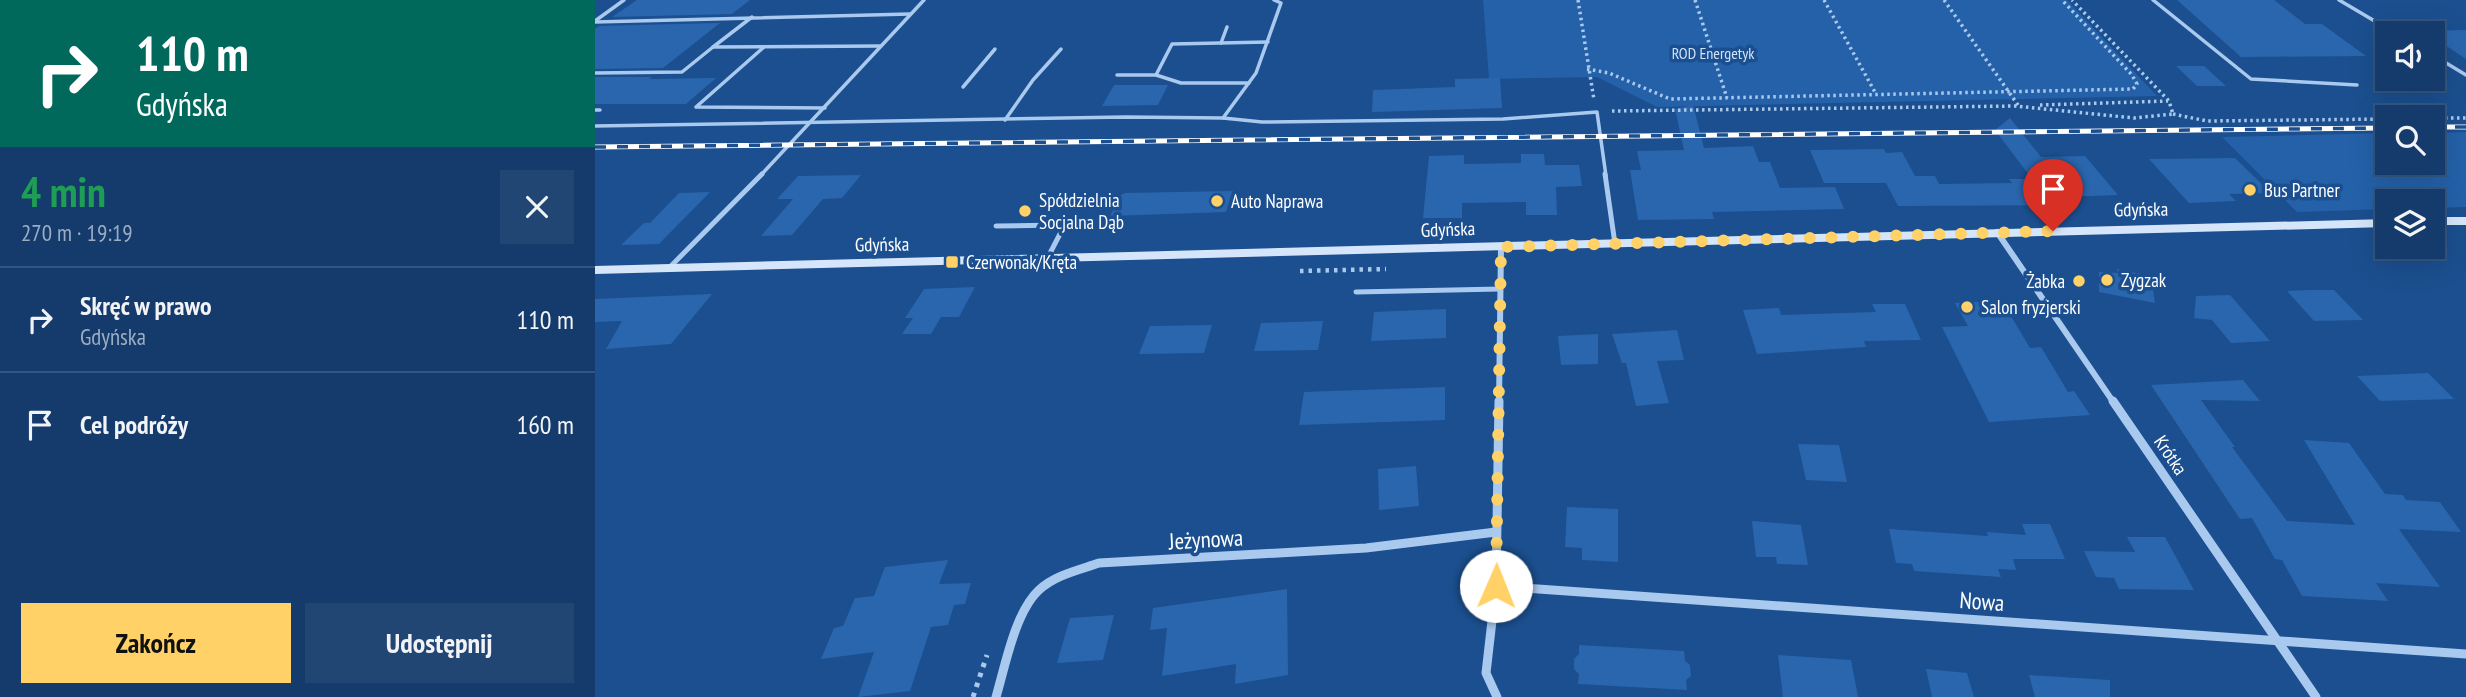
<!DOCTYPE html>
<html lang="pl">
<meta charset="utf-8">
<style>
body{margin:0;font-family:"PT Sans Narrow",sans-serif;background:#214673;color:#f1f3f6;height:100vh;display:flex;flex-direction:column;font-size:26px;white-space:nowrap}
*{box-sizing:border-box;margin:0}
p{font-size:23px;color:#9dadc1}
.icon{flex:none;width:38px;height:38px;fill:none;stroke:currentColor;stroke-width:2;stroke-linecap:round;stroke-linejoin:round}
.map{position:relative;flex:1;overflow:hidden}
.panel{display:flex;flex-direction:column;background:#143b6b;width:595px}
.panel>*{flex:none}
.hud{background:#00695c;color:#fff;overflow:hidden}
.buttons{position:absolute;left:1780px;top:21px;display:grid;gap:14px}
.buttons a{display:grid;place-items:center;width:70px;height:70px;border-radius:0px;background:#143b6b;box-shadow:0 7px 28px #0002,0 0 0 2px #33557e;font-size:35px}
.pin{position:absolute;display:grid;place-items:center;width:60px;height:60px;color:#fff;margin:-72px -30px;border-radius:50% 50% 50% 0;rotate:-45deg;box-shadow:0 0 7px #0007}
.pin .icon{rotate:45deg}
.me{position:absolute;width:77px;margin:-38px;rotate:1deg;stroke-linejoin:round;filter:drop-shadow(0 0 5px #0008)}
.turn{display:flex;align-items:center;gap:24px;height:147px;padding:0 21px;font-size:32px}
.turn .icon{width:91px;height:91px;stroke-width:2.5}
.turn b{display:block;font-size:49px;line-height:60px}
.round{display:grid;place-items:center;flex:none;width:74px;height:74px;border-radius:0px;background:#214673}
.head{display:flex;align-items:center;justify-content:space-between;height:119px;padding:0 21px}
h1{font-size:42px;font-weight:800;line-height:52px;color:#1e9e55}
.button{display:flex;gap:14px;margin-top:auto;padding:14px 21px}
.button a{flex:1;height:80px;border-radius:0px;background:#ffd166;color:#111;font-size:28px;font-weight:800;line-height:80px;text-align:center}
.button a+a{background:#214673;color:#f1f3f6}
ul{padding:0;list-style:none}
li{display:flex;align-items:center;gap:21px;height:105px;padding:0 21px;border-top:2px solid #33557e}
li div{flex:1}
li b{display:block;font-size:26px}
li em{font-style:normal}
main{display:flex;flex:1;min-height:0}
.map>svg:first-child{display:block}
.green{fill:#2461a8}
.building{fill:#2a66ad}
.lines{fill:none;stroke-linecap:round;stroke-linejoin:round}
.path-far2{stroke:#a9c9ee;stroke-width:3.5;stroke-dasharray:2.5 3.5;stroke-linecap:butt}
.path-far1{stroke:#a9c9ee;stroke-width:4.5;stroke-dasharray:3.5 5;stroke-linecap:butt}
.path{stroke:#a9c9ee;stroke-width:5;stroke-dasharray:4.5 6;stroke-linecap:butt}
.service-far1{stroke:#a9c9ee;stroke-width:3.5}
.service{stroke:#a9c9ee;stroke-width:5}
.minor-far1{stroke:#a9c9ee;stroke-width:6}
.minor{stroke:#a9c9ee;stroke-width:9}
.secondary{fill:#d6e6fa;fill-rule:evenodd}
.rail-casing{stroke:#fff;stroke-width:5}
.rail{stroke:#1b4f8f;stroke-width:3.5;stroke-dasharray:11;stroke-linecap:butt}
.route{stroke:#ffd166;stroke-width:12;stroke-dasharray:0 21.6}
.poi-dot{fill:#ffd166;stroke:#1b4f8f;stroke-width:2.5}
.labels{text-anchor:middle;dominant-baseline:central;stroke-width:7;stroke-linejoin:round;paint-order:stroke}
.far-park-label{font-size:16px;fill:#cfe3fa;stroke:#1b4f8f}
.poi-label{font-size:19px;fill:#fff;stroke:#1b4f8f;text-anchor:start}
.street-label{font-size:19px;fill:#fff;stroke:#1b4f8f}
.near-street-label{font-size:23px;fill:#fff;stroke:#1b4f8f}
</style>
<main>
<section class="panel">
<div class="hud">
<div class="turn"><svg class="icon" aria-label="right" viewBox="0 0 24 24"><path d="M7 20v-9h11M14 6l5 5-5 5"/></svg><div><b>110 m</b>Gdyńska</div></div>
</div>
<div class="head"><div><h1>4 min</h1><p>270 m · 19:19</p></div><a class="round"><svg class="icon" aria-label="close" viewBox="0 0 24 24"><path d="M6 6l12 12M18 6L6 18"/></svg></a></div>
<ul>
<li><svg class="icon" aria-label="right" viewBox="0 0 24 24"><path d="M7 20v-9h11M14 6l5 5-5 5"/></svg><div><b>Skręć w prawo</b><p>Gdyńska</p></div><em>110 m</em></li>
<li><svg class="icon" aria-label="arrive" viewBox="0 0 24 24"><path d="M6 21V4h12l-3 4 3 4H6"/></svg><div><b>Cel podróży</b></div><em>160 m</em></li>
</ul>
<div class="button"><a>Zakończ</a><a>Udostępnij</a></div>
</section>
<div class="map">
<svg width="1871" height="697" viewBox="0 0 1871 697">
<rect width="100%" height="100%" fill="#1b4f8f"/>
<!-- green -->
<g class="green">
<path d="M888,0h584l90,96 -500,11 -60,-30 -108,2z"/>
<path d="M1871,132v75l-33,1v-7h-46v8l-90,3 -75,-75 165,-4v30h46v-30z"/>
</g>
<!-- building -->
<g class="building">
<path d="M42,0h113l-18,14 -120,3z"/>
<path d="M1582,0h97l31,24h17l44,32 -125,1z"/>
<path d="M125,23l-57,45 -68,1v-40l4,-3z"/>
<path d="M1871,30v29l-33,-22v-4l-10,-2z"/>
<path d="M1581,66h28l22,20h-29z"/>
<path d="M0,77h57l-3,2 67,-1 -30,26h-91z"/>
<path d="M905,78l2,30 -130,4 1,-22 82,-3v-8z"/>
<path d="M519,85h54l-10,20 -56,1z"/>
<path d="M1098,105l11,43 49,-2 6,16h11l10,26 55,-1 9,22 -132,3 2,7 -76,1 -8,-50h11l-4,-19 47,-1 -9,-41z"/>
<path d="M1415,118l31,39 44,-1 33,39 -56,2 6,8 -170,1 -12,-23h-62l-14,-33 74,-1 2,4 16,-1 13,24h20l4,8 73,-1 -3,-4h23l-37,-49z"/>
<path d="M926,154h23l1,11h34l3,21 -26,1 1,28h-31v-13l-64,1v15h-39l6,-62 35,-1v9l57,-1z"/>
<path d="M1640,158l36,35 -42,1 7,7 -47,2 -40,-44z"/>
<path d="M266,175l-19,23 -19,1 -31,36 -31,1 32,-37h-16l21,-23z"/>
<path d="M638,191l-7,21 -116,4 11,-21 4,-2z"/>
<path d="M115,192l-51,52 -38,1 23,-22h6l29,-30z"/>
<path d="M1522,269l34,7 4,27 -56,-11v-20l19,1z"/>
<path d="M380,287l-16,30h-18l-10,17h-29l11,-16h-8l19,-29z"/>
<path d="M1715,290h24l29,30 -49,1 -27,-30z"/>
<path d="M117,294l-41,50 -65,5 16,-28 -27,1v-23z"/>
<path d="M1635,295l40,46 -39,2 -19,-23 -18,-2 2,-22z"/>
<path d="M1407,301l28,47 11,-1 27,45 6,-1 16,24 -101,7 -47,-95 26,-1 -13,-23z"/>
<path d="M1277,304h33l16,36 -57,1 2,6 -109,7 -14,-44 36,-2 2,7 95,-3z"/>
<path d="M851,309v29l-75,3 3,-29z"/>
<path d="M728,321l-5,29 -64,1 7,-28z"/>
<path d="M617,325l-8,28 -65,1 11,-28z"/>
<path d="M1082,330l7,30 -27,1 12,42 -33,3 -10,-43h-4l-10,-29z"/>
<path d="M1003,334v30l-37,1 -3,-29z"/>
<path d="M1833,373l26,26 -74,2 -23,-25z"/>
<path d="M1648,380l17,21 -59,-1 34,47h-3l55,74 68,4 -51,-85 45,3 36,51 18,1 3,5 34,2 21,30 -62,-3 41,58 -64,-4 12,18 -86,-5 -20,-36 -7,-1 -23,-41 -12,1 -89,-134z"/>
<path d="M850,387v33l-146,5 5,-33z"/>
<path d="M1203,444l41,1 8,37 -41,-2z"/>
<path d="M821,466l3,40 -40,4 -1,-41z"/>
<path d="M972,507l51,2v53l-36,-2v-12l-17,-1z"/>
<path d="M1157,521l49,4 7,40 -31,-1 -1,-7h-20z"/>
<path d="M1427,524h28l15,35h-52l3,11 -18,-1 3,8 -87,-6 -2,-7 -16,-1 -7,-34 99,7 -1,-4 39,3z"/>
<path d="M1532,537h38l29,53 -75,-1 -5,-11 -18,-1 -12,-26 51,1z"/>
<path d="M353,560l-9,24 32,-1 -6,21 -11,1 -6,20 -17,2 -21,64 -52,6 16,-45 -53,7 13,-31 9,-2 12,-28 19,-2 11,-29z"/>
<path d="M692,589l1,86 -53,9 1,-20 -74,12 5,-48 -17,2 3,-22z"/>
<path d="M519,615l-11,45 -46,3 13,-45z"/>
<path d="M984,645l105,6 1,10 5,4 1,11 -5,4 1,10 -109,-6 1,-10 -5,-5v-10l5,-5z"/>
<path d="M1183,655l73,5 7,37h-75z"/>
<path d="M1331,669l41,4 7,24h-42z"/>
<path d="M1434,675l81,5v17h-75z"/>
</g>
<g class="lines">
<!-- path-far2 -->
<g class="path-far2">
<path d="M983,0l16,100"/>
<path d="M1100,0l32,98"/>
<path d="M1229,0l52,94"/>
<path d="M1349,0l74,105"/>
<path d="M992,69l22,4 61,26 463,-10 4,-5 -5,-9 -70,-75"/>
<path d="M1445,105l128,-4"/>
<path d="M1017,111l403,-5 119,12 39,-4 -4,-13 -97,-101"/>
<path d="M1578,114l34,7 180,-2"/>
<path d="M1838,118h33"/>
</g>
<!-- path-far1 -->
<path class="path-far1" d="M705,271l86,-2"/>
<!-- path -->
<path class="path" d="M378,697l14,-42"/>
<!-- service-far1 -->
<g class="service-far1">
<path d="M1558,0l98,79 106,6"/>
<path d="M1744,0l56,33"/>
<path d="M157,17l-39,30 168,-1"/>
<path d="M0,21l29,-21"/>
<path d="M0,22l315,-8"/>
<path d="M626,43l6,-16"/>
<path d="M169,47l-68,60 129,1"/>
<path d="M1838,55l33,20"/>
<path d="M0,73l87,-1 31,-25"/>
<path d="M522,75h39l25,8h68"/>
<path d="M561,75l16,-31 96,-2"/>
<path d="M368,87l32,-38"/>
<path d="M0,110h5"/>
<path d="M628,118l33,-45 25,-70 -7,-3"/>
<path d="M410,120l28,-40 28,-31"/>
<path d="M0,126l531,-9 97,1 39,4 241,-3 94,-7 9,64"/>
<path d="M165,176l164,-176"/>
</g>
<!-- service -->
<g class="service">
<path d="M1010,174l10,70"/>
<path d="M401,226l61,-1 4,7 -14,27"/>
<path d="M74,268l93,-94"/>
<path d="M761,292l144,-3"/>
</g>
<!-- minor-far1 -->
<g class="minor-far1">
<path d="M1402,232l117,171"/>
<path d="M904,403l2,-156"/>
</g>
<!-- minor -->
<g class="minor">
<path d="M1518,401l203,296"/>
<path d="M901,586l970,68"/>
<path d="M401,697c9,-30 19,-85 43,-107 16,-15 40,-20 60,-27l267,-15 130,-16"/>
<path d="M902,697l-11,-24 10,-87 3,-185"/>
</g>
<!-- secondary -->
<g class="secondary">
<rect x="1838" y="217" width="33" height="8"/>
<path d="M1792,219v8l-1792,47v-8z"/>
</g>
<defs>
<g id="rail">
<path d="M1838,127h33"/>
<path d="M0,147l1792,-19"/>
</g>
</defs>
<!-- rail casing -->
<use href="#rail" class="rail-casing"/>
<!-- rail -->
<use href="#rail" class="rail"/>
</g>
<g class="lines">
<!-- route -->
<path class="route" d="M901,586l5,-339 552,-16"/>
</g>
<!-- markers -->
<g class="poi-dot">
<circle cx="1655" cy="190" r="7"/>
<circle cx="622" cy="201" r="7"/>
<circle cx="430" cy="211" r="7"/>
<rect x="350" y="255" width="14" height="14" rx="3.5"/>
<circle cx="1512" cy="280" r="7"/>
<circle cx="1484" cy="281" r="7"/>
<circle cx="1372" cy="307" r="7"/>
</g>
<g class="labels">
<!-- far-park labels -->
<g class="far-park-label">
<text x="1118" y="53">ROD Energetyk</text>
</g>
<!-- poi labels -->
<g class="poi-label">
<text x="1669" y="190">Bus Partner</text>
<text x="444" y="200">Spółdzielnia<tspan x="444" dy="22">Socjalna Dąb</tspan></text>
<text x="636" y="201">Auto Naprawa</text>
<text x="371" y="262">Czerwonak/Kręta</text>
<text x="1526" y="280">Zygzak</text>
<text x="1470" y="281" text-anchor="end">Żabka</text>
<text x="1386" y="307">Salon fryzjerski</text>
</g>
<!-- street labels -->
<g class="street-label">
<text transform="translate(1546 209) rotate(-1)">Gdyńska</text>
<text transform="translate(853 229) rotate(-2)">Gdyńska</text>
<text transform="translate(287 244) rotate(-1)">Gdyńska</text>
<text transform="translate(1576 455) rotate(56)">Krótka</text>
</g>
<!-- near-street labels -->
<g class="near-street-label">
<text transform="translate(611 539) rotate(-3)">Jeżynowa</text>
<text transform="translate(1387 601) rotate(4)">Nowa</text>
</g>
</g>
</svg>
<div class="buttons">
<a><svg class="icon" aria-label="sound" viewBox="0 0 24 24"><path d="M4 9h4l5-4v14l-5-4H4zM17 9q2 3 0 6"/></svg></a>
<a><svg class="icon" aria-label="search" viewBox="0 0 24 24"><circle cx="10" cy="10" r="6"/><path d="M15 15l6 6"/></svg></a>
<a><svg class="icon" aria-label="layers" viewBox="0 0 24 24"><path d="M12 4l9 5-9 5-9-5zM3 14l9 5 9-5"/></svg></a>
</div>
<div class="pin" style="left:1458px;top:231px;background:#d93025"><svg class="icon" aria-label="arrive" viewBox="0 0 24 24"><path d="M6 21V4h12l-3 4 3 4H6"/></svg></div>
<svg class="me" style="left:901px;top:586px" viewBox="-20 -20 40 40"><circle r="19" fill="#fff"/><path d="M0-13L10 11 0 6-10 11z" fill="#ffd166"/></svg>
</div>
</main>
